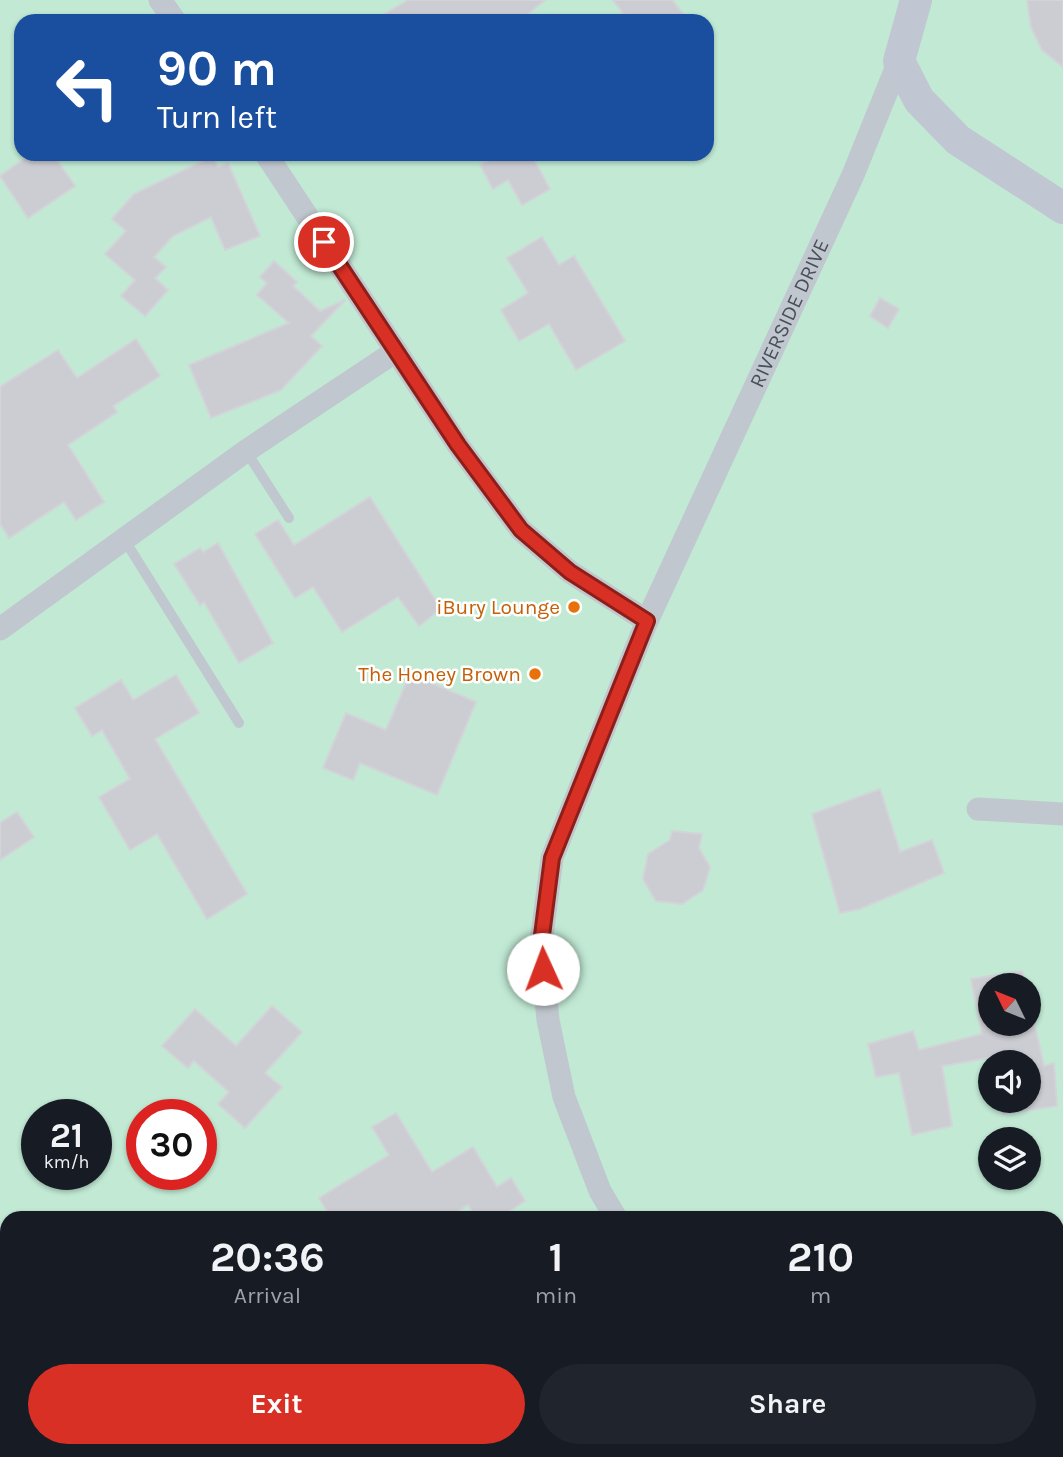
<!DOCTYPE html>
<style>
body{margin:0;font-family:Karla,sans-serif;background:#20242c;color:#f1f3f6;height:100vh;display:flex;flex-direction:column;font-size:26px;white-space:nowrap}
*{box-sizing:border-box;margin:0}
p{font-size:23px;color:#9ea1a6}
.icon{flex:none;width:38px;height:38px;fill:none;stroke:currentColor;stroke-width:2;stroke-linecap:round;stroke-linejoin:round}
.map{position:relative;flex:1;overflow:hidden}
.panel{position:absolute;left:0px;top:1211px;width:1064px;height:247px;display:flex;flex-direction:column;background:#171b24;border-radius:21px 21px 0 0;box-shadow:0 2px 5px #0004}
.panel>*{flex:none}
.top-card{position:absolute;left:14px;top:14px;width:700px;height:147px;border-radius:21px;box-shadow:0 2px 5px #0004;background:#1a4fa0;color:#fff;overflow:hidden}
.needle{width:46px;rotate:313deg}
.controls{position:absolute;left:978px;top:973px;display:grid;gap:14px}
.controls a{display:grid;place-items:center;width:63px;height:63px;border-radius:50%;background:#171b24;box-shadow:0 2px 5px #0004;font-size:35px}
.speed{position:absolute;left:21px;top:1099px;display:flex;gap:14px;font-size:35px;font-weight:700;text-align:center}
.speed>*{display:grid;place-content:center;width:91px;height:91px;border-radius:50%;background:#171b24;box-shadow:0 2px 5px #0004;line-height:1}
.speed small{font-size:18px;font-weight:400}
.speed .limit{border:10px solid #d22;background:#fff;color:#111}
.pin{position:absolute;display:grid;place-items:center;width:60px;height:60px;color:#fff;margin:-30px;border:4px solid #fff;border-radius:50%;box-shadow:0 2px 7px #0007}
.me{position:absolute;width:77px;margin:-38px;rotate:358deg;stroke-linejoin:round;filter:drop-shadow(0 0 5px #0008)}
.turn{display:flex;align-items:center;gap:24px;height:147px;padding:0 28px;font-size:32px}
.turn .icon{width:91px;height:91px;stroke-width:2.5}
.turn b{display:block;font-size:49px;line-height:60px}
.eta{display:flex;justify-content:space-evenly;align-items:center;height:119px;text-align:center}
.eta b{font-size:42px;font-weight:700;line-height:49px}
.button{display:flex;gap:14px;margin-top:auto;padding:14px 28px}
.button a{flex:1;height:80px;border-radius:42px;background:#d93025;color:#fff;font-size:28px;font-weight:700;line-height:80px;text-align:center}
.button a+a{background:#20242c;color:#f1f3f6}
.map>svg:first-child{display:block}
.green{fill:#c1e9d4;fill-rule:evenodd}
.building{fill:#cccdd2;stroke:#d2d4d8;stroke-width:2}
.lines{fill:none;stroke-linecap:round;stroke-linejoin:round}
.lane{stroke:#c0c7ce;stroke-width:10}
.street{stroke:#c0c7ce;stroke-width:23}
.secondary{stroke:#c0c7d2;stroke-width:32}
.route-casing{stroke:#8d1f18;stroke-width:18}
.route{stroke:#d93025;stroke-width:12}
.food-dot{fill:#e8710a;stroke:#fff;stroke-width:2.5}
.labels{text-anchor:middle;dominant-baseline:central;stroke-width:5;stroke-linejoin:round;paint-order:stroke}
.street-label{font-size:21px;fill:#484f59;stroke:#fff}
.food-label{font-size:21px;fill:#c56008;stroke:#fff;text-anchor:end}
</style>
<div class="map">
<svg width="1063" height="1457" viewBox="0 0 1063 1457">
<rect width="100%" height="100%" fill="#f0eeee"/>
<!-- green -->
<path class="green" d="M0,0h1063v1457h-1063zM21,21h686v133h-686zM990,985h39v39h-39zM990,1062h39v39h-39zM37,1115h59v59h-59zM142,1115h59v59h-59zM990,1139h39v39h-39zM7,1218h1050v233h-1050z"/>
<!-- building -->
<g class="building">
<path d="M408,0h137l-25,21h-147z"/>
<path d="M613,0h59l17,21h-60z"/>
<path d="M1027,0h36v67l-21,-17 -11,-23z"/>
<path d="M31,154h22l22,32 -47,32 -28,-42z"/>
<path d="M500,154h31l19,35 -28,16 -14,-25 -15,9 -13,-24z"/>
<path d="M213,156l5,11 10,-4 32,73 -35,14 -14,-33 -38,19 -19,21 12,10 -11,11 13,12 -23,26 -24,-20 14,-16 -30,-26 21,-23 -14,-12 22,-25z"/>
<path d="M542,237l17,28 15,-9 51,85 -49,29 -27,-46 -30,17 -18,-31 27,-17 -21,-35z"/>
<path d="M274,261l23,21 -4,4 27,25 25,-11 -34,36 11,10 -41,44 -70,28 -22,-53 100,-42 -32,-28 10,-12 -7,-6z"/>
<path d="M880,298l19,11 -11,19 -18,-12z"/>
<path d="M136,339l24,37 -47,30 4,6 -49,33 36,57 -28,18 -12,-18 -55,36 -9,-15v-136l58,-37 19,28z"/>
<path d="M370,497l71,112 -22,17 -21,-29 -56,35 -29,-45 -18,11 -40,-64 23,-14 16,25z"/>
<path d="M218,543l55,100 -34,20 -35,-61 -4,3 -26,-41 26,-16 3,4z"/>
<path d="M410,674l66,28 -39,93 -77,-32 -7,17 -30,-12 23,-55 40,17z"/>
<path d="M176,675l23,38 -44,26 92,155 -40,25 -50,-85 -27,16 -31,-53 31,-18 -28,-49 -10,6 -17,-28 46,-28 12,20z"/>
<path d="M880,789l20,63 32,-12 12,33 -84,36 -20,4 -28,-99z"/>
<path d="M17,812l17,25 -34,23v-37z"/>
<path d="M672,831l30,3 -3,14 11,19 -7,23 -21,14 -26,-3 -13,-22 5,-25 22,-14z"/>
<path d="M1022,971l4,14h-36v39h39v-24l15,66 10,-3 3,43 -55,8 -3,-13h30v-39h-39v5l-2,-9 -46,8 10,60 -40,9 -13,-62 -23,4 -8,-33 45,-13 6,19 63,-16 -11,-55z"/>
<path d="M272,1006l30,26 -37,41 17,14 -37,41 -27,-24 11,-12 -35,-31 -6,7 -26,-22 33,-37 41,37z"/>
<path d="M396,1113l36,59 41,-25 24,40 14,-9 14,23 -26,17h-23l-8,-13 -21,13h-116l-12,-20 70,-43 -17,-28z"/>
</g>
<g class="lines">
<!-- lane -->
<g class="lane">
<path d="M246,451l43,67"/>
<path d="M124,539l115,184"/>
<path d="M787,1457l11,-6"/>
</g>
<!-- street -->
<g class="street">
<path d="M160,0l15,21"/>
<path d="M266,154l192,291 63,85 49,42 77,49"/>
<path d="M0,629l246,-178 150,-100"/>
<path d="M978,809l85,5"/>
<path id="s1" d="M616,1218l-16,-27 -36,-94 -16,-77 -7,-77 11,-85 95,-237 206,-446 46,-114"/>
<path d="M745,1451l4,6"/>
</g>
<!-- secondary -->
<path class="secondary" d="M916,0l-17,61 20,39 39,40 105,68"/>
</g>
<g class="lines">
<defs>
<path id="route" d="M324,242l134,203 63,85 49,42 77,49 -95,237 -11,85 2,26"/>
</defs>
<!-- route casing -->
<use href="#route" class="route-casing"/>
<!-- route -->
<use href="#route" class="route"/>
</g>
<!-- markers -->
<g class="food-dot">
<circle cx="574" cy="607" r="7"/>
<circle cx="535" cy="674" r="7"/>
</g>
<g class="labels">
<!-- street labels -->
<g class="street-label">
<text stroke="none"><textPath href="#s1" startOffset="968">RIVERSIDE DRIVE</textPath></text>
</g>
<!-- food labels -->
<g class="food-label">
<text x="560" y="607">iBury Lounge</text>
<text x="521" y="674">The Honey Brown</text>
</g>
</g>
</svg>
<div class="controls">
<a><svg class="needle" viewBox="-14 -14 28 28"><path d="M0-13l5 13h-10z" fill="#e53935"/><path d="M0 13l5-13h-10z" fill="#9ea1a6"/></svg></a>
<a><svg class="icon" aria-label="sound" viewBox="0 0 24 24"><path d="M4 9h4l5-4v14l-5-4H4zM17 9q2 3 0 6"/></svg></a>
<a><svg class="icon" aria-label="layers" viewBox="0 0 24 24"><path d="M12 4l9 5-9 5-9-5zM3 14l9 5 9-5"/></svg></a>
</div>
<div class="speed"><div>21<small>km/h</small></div><div class="limit">30</div></div>
<div class="pin" style="left:324px;top:242px;background:#d93025"><svg class="icon" aria-label="arrive" viewBox="0 0 24 24"><path d="M6 21V4h12l-3 4 3 4H6"/></svg></div>
<svg class="me" style="left:543px;top:969px" viewBox="-20 -20 40 40"><circle r="19" fill="#fff"/><path d="M0-13L10 11 0 6-10 11z" fill="#d93025"/></svg>
<div class="top-card">
<div class="turn"><svg class="icon" aria-label="left" viewBox="0 0 24 24"><path d="M17 20v-9H6M10 6l-5 5 5 5"/></svg><div><b>90 m</b>Turn left</div></div>
</div>
<section class="panel">
<div class="eta">
<div><b>20:36</b><p>Arrival</p></div>
<div><b>1</b><p>min</p></div>
<div><b>210</b><p>m</p></div>
</div>
<div class="button"><a>Exit</a><a>Share</a></div>
</section>
</div>
